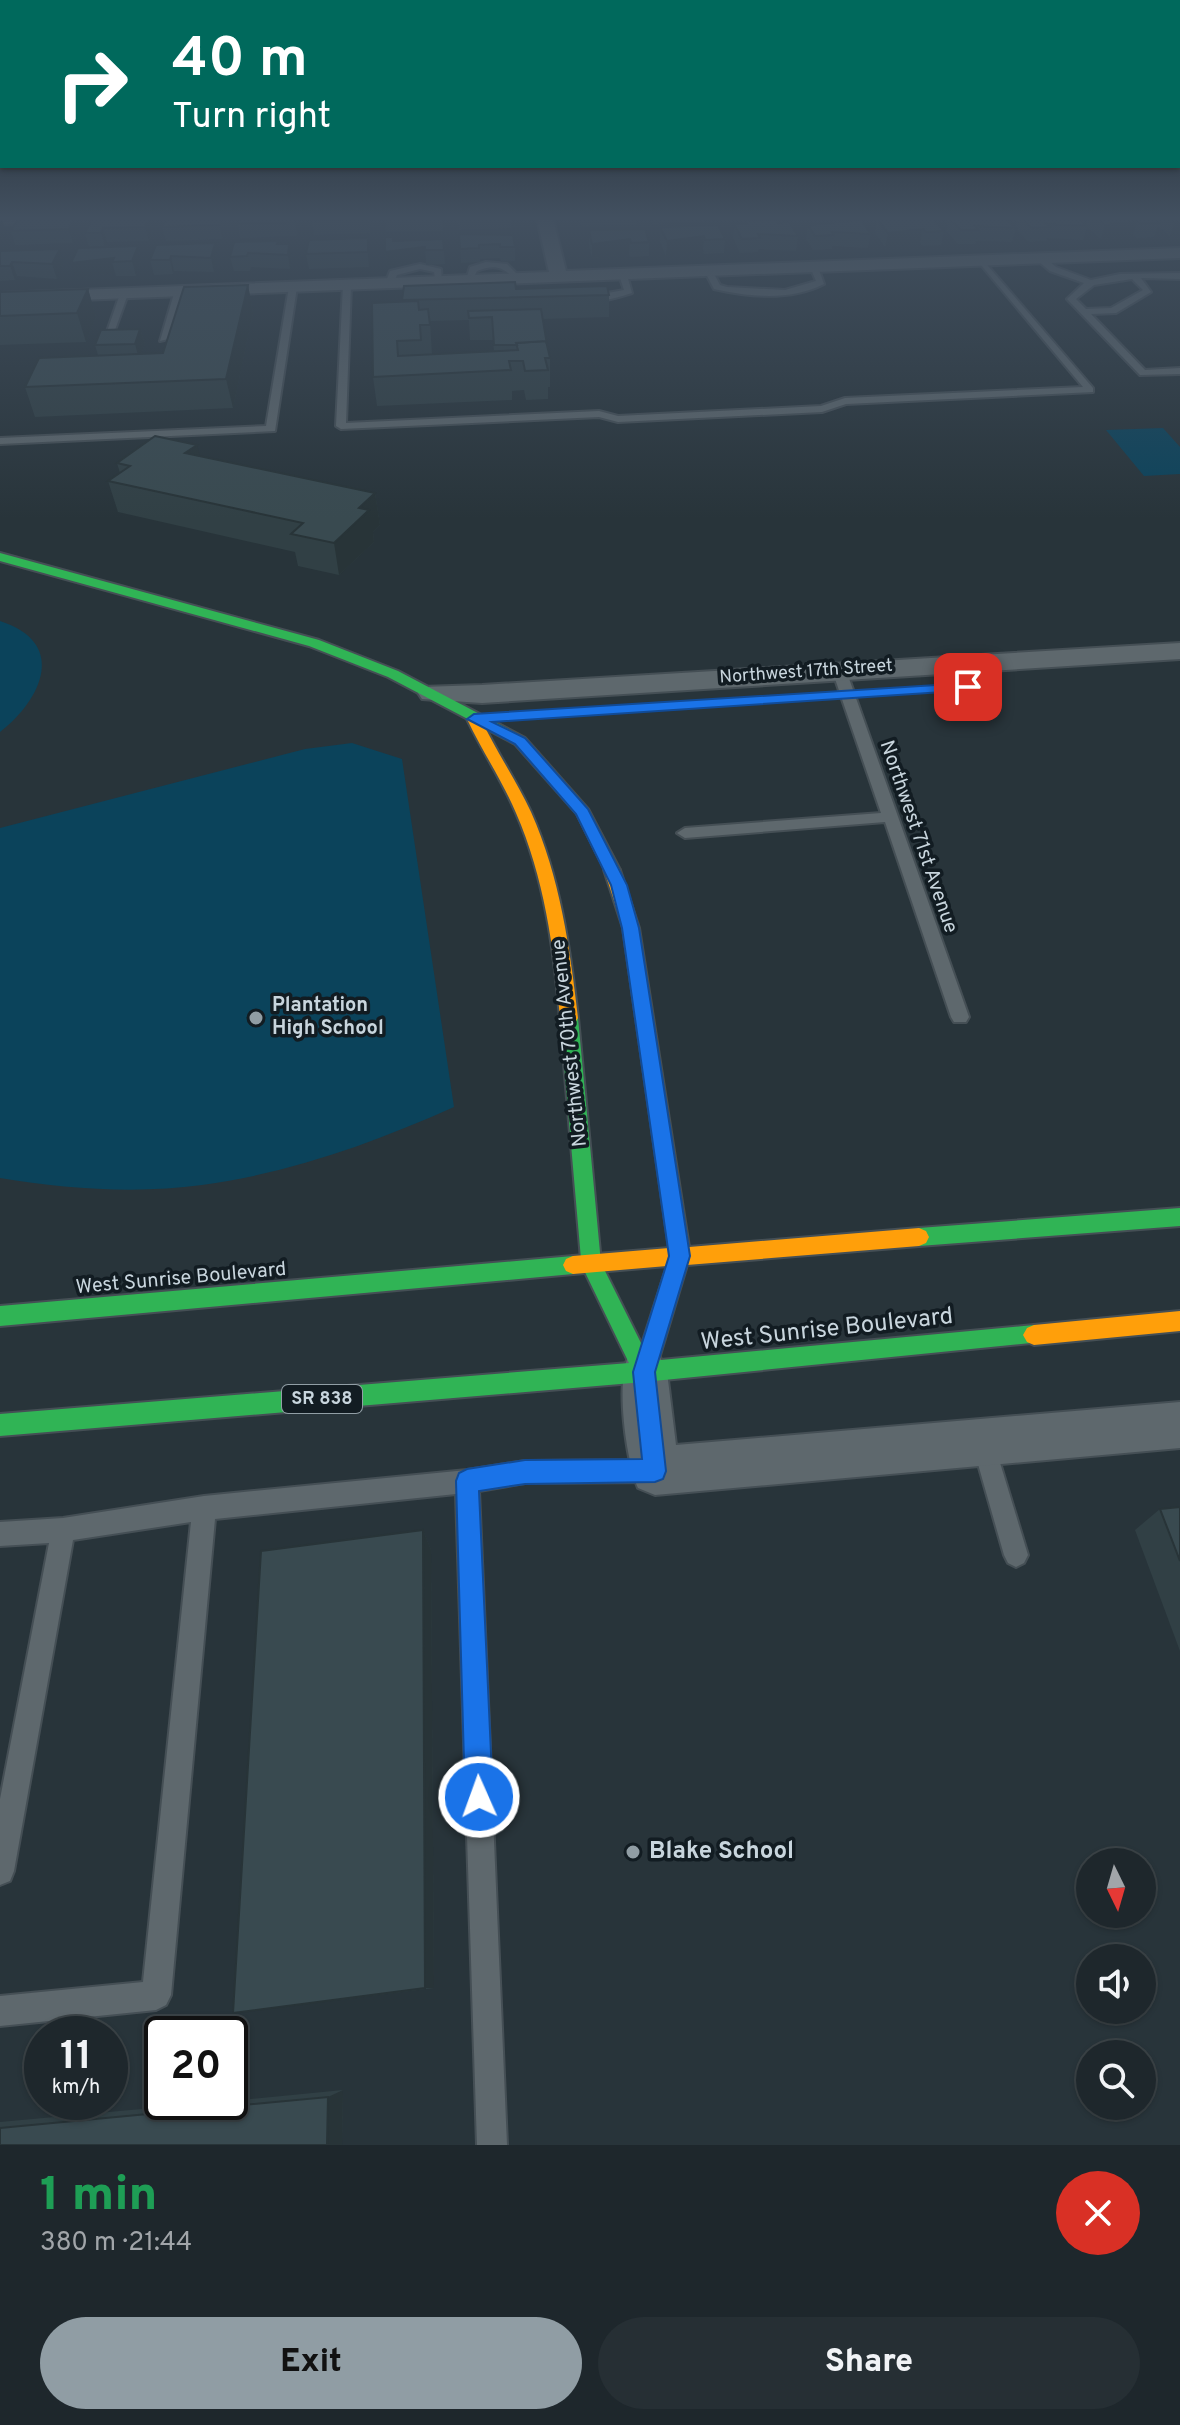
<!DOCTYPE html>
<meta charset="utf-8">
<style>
body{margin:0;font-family:Overpass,sans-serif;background:#262f34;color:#f1f3f6;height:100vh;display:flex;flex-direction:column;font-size:30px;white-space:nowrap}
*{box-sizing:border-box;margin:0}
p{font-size:26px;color:#a1a5a9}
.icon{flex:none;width:44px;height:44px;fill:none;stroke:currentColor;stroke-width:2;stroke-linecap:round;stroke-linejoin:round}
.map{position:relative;height:2145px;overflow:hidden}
.panel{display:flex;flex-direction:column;background:#1e272c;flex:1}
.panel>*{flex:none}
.hud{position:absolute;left:0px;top:0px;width:1180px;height:168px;box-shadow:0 2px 6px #0004,0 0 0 2px #3c4448;background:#00695c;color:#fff;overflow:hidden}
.needle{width:52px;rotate:175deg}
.tools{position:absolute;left:1076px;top:1848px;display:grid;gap:16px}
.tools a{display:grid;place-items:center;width:80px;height:80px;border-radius:50%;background:#1e272c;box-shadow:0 2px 6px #0004,0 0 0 2px #3c4448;font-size:40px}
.speed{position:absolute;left:24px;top:2016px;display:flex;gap:16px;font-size:40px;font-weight:700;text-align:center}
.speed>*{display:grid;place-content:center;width:104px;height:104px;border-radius:50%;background:#1e272c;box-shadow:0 2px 6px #0004,0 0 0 2px #3c4448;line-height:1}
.speed small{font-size:20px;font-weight:400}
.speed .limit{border:4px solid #111;border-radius:12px;background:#fff;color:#111}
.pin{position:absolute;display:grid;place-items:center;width:68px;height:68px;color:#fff;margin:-34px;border-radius:16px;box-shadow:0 4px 12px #0006}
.me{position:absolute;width:88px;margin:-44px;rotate:358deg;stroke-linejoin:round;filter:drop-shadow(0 0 6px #0008)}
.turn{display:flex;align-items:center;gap:28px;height:168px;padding:0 40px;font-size:36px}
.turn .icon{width:104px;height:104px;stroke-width:2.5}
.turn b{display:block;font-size:56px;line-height:68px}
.round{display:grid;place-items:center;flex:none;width:84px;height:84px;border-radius:42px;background:#262f34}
.head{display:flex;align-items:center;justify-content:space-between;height:136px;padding:0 40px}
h1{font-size:48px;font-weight:800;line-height:60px;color:#1e9e55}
.button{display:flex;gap:16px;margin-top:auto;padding:16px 40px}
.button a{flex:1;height:92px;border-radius:48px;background:#909da4;color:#111;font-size:32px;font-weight:800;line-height:92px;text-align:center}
.button a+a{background:#262f34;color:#f1f3f6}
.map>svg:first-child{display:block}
.green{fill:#0b435b}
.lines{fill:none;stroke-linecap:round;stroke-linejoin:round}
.lane-casing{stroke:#454f55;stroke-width:4}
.street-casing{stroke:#454f55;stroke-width:4}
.fast-casing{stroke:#454f55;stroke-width:4}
.slow-casing{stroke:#454f55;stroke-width:4}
.lane{fill:#5e686d;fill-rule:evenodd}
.street{fill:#5e686d;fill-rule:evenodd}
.fast{fill:#30b455;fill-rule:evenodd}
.slow{fill:#ff9f0a;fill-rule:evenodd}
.wall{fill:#314045;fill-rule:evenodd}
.shaded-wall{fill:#283438}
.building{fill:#394a50;stroke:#283438;stroke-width:2}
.route{fill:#1a73e8;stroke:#114b97;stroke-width:2}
.poi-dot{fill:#909da4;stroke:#121c22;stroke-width:3}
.labels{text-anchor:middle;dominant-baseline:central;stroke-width:7;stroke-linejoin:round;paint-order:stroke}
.far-street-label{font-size:18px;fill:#c8d5dd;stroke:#121c22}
.shield{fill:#121c22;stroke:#919ea5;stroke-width:2}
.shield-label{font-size:18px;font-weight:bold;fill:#c8d5dd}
.street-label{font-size:20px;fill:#c8d5dd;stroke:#121c22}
.poi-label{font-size:20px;font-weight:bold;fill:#c8d5dd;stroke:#121c22;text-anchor:start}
.near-street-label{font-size:24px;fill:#c8d5dd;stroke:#121c22}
.near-poi-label{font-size:24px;font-weight:bold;fill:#c8d5dd;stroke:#121c22;text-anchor:start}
</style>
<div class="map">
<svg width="1180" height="2145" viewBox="0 0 1180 2145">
<rect width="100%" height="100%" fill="#28343a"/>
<!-- green -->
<g class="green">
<path d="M1163,428l17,19v27l-36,2 -38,-46z"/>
<path d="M0,621c68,22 42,78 0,111z"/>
<path d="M352,743l50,16 52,348c-81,36 -163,66 -252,78 -65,9 -137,4 -202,-7v-350l305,-79z"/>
</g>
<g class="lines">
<defs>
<g id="lane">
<path d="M1038,257h6l12,10 35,13 29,-6 60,-1v6l-39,-1 10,14 -35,21 -25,1 54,56 35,-2v6l-40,1 -73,-76 17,-16 -34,-12 -12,-10zM1132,279l11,11 -32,18 -25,1 -10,-10 18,-14z"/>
<path d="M976,259h6l111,129v4l-247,12 -24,8 -204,10 -19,-5 -258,12 -5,-3 7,-141 4,-3 4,3 -5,138 253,-12 19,5 203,-10 24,-8 238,-11z"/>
<path d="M486,262l21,2 15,15 -7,2c-10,-15 -22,-17 -38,-10l-6,12h-6l5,-16z"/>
<path d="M420,264l21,5 1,15h-6l-2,-12 -14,-3 -23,6 -5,11 -7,-2 5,-13z"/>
<path d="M814,265l4,2 6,17c-33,17 -75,13 -110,5l-9,-17 7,-2 8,15 7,2 58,3 31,-9 -6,-14z"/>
<path d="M623,272l4,3 5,18c-16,5 -37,12 -52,5l44,-8 -5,-15z"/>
<path d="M293,284l4,3 -22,144 -275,13v-6l266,-12 23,-139z"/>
<path d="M175,290l7,2 -14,47 -8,2z"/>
<path d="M124,291l4,3 -17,47 -8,2 17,-49z"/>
<path d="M839,666l7,4 123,347 -3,5h-12l-3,-5 -66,-195 -200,16 -8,-5 8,-5 196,-15 -49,-143z"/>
<path d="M983,1432l8,3 3,8 34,112 -4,8 -8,4 -8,-4 -4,-8 -32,-112 3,-8z"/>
<path d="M655,1460l8,3 3,8 -3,8 -8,3 -130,1 -46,8 28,654h-30l-21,-651 -241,25 -44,476 -5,10 -10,5 -156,16v-30l143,-14 48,-460 -118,18 -59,331 -4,10 -10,4v-86l49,-256 -49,3v-24l63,-4 141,-22 263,-26 58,-9z"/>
</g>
<g id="street">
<path d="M0,219h21l-8,5h-13z"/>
<path d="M537,219h16l13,52 614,-23v10l-1180,45v-10l549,-21z"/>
<path d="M1180,643v16l-698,44 -60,-4 -4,-6 4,-6 60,-2z"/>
<path d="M644,1350l16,7 7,15 9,73 504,-43v46l-525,47 -17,-7c-12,-29 -22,-103 -10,-131z"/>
</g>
<g id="fast">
<path d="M0,553l319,87 79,31 127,67 63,71 32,61 -8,5 -5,-1 -30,-60 -62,-70 -127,-67 -79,-31 -309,-85z"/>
<path d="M569,1011l9,7 23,245 49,98 384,-36 7,3 4,7 -4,7 -397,40 -644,54v-22l629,-51 -47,-97 -2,5 -7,3 -573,52v-20l573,-50 8,3 -21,-241z"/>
<path d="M1180,1208v18l-261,20 -7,-3 -3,-6 3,-6 7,-3z"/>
</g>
<g id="slow">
<path d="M474,715l7,4c15,32 35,61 50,93 29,65 39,136 47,206l-3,5h-12l-3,-5c-6,-70 -16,-141 -44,-205 -14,-33 -34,-62 -49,-94z"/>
<path d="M612,865l8,5 19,58 50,319 230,-19 7,3 3,6 -3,6 -7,3 -232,19 -32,107 -3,7 -8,3 -8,-3 -3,-7 34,-106 -94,8 -7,-3 -3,-6 3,-6 7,-3 96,-8 -46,-320 -19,-58z"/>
<path d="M1180,1311v20l-146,14 -7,-3 -4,-7 4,-7 7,-3z"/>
</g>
</defs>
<!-- lane casing -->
<use href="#lane" class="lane-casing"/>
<!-- street casing -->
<use href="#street" class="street-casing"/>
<!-- fast casing -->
<use href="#fast" class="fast-casing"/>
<!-- slow casing -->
<use href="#slow" class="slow-casing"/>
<!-- lane -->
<use href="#lane" class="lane"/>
<!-- street -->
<use href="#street" class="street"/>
<!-- fast -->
<use href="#fast" class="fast"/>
<!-- slow -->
<use href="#slow" class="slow"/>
</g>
<!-- wall -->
<g class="wall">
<path d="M18,219l61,12 -6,12 -58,2 -4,-14z"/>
<path d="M92,219l62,8 -5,14 -42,1 -2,5 -16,1 -4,-15z"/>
<path d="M239,219h59l-1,17 -57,2 -2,-14z"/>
<path d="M370,219v14l-56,2 -2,-14z"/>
<path d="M385,219h58v12l-57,1z"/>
<path d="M458,219h53l1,9 -53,2z"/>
<path d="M580,219h57v6l-56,1z"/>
<path d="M651,219h55v2l-53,3z"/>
<path d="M722,219h53l-52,2z"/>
<path d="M877,219l67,12 -3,14 -18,1 -3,-3 -35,4 -10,-14z"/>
<path d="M948,219h58l10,9 -4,14 -36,-1 -1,3h-17l-12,-13z"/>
<path d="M1017,219h63l6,6 2,-6h92l-10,17 -12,-10 -4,11 -17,1 -4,-3 -32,4 -14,-12 -4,13 -36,-2 -1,3 -17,1 -14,-14z"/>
<path d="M745,221l33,2 20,13 -2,15 -37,-2 -1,3 -18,1 -7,-15 1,-14h11z"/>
<path d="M227,225l-5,14 -56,2 -4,-14z"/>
<path d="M808,225l63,9 -3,14 -36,-2v3l-19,1 -7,-11z"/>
<path d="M660,227l65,12 -1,14 -20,1 -1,-4 -37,6 -6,-15z"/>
<path d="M589,230l60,12v14l-19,1 -1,-3 -37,4 -3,-13z"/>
<path d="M459,234l56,13v14l-14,1 -1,-4 -20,1v3l-19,1z"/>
<path d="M368,238l2,14 -1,15 -60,2 -3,-15z"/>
<path d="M443,239l2,25 -19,1v-4l-39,5 -2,-14 8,-11z"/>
<path d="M278,241v3h11l3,14 -2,11 -39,-2 -1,4h-16l-4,-14z"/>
<path d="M156,245l62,12 -4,15 -40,-1 -1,3 -19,1 -4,-15z"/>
<path d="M138,246l3,14 -5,16h-20l-1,-3 -40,5z"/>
<path d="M0,251l64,12 -7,16 -40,-3 -2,4 -15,1z"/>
<path d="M248,285l5,28 -20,95 -198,9 -10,-30 73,-32 -3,-10 45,-16 5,15 -4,10 22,-1z"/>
<path d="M404,286l112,3 93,6v22l-66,2 7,39v29h-2v12l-22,1 -2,-10 -12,1v9l-135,6 -4,-29 29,-75zM469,320l1,20h23l1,11 -62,3 -2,-33z"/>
<path d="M88,289l8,28 -10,25 -86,3v-53z"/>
<path d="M200,456l175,37 5,32 -7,7 1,10 -35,33 -41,-9 -3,-14 -177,-40 -10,-31 12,-8 -3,-10z"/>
<path d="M1180,1507v144l-45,-121 25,-21z"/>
<path d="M423,1530l8,20 3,438 -201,25z"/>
<path d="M343,2090l-1,55h-342v-23l218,-20h12v-1z"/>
</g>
<!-- shaded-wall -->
<g class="shaded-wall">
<path d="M2,219l5,14 -7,12v-22z"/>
<path d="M74,219h2l3,12 -6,12 -4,-14z"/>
<path d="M148,219h4l2,8 -5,14 -4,-14z"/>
<path d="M222,219h4l1,6 -5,14 -2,-14z"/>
<path d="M295,219h3l1,3 -2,14z"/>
<path d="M1137,221l-4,14 -32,4 4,-14z"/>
<path d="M1175,222h5v13l-10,1z"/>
<path d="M103,228l4,14 -2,5 -4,-14z"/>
<path d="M923,229l-3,14 -35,4 3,-14z"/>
<path d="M704,236l-1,14 -37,6 1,-15z"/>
<path d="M368,238l2,14 -1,15 -1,-15z"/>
<path d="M630,239l-1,15 -37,4v-14z"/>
<path d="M215,243l3,14 -4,15 -3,-14z"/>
<path d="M289,244l3,14 -2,11 -2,-14z"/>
<path d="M138,246l3,14 -5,16 -4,-15z"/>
<path d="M425,247l1,14 -39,5 -2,-14z"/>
<path d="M60,249l4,14 -7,16 -5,-15z"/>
<path d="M171,256l3,15 -1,3 -3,-14z"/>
<path d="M114,258l-2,4 3,11 -40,5 -4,-15z"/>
<path d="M12,262l5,14 -2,4 -5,-14z"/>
<path d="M248,285l5,28 -20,95 -7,-29z"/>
<path d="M88,289l8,28 -10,25 -9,-29z"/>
<path d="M140,329l5,15 -6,15 -4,-15z"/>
<path d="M197,445l8,30 -20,-22z"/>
<path d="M375,493l5,32 -7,7 1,10 -35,33 -5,-32 25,-35z"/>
<path d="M423,1530l8,20 3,438h-9z"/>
<path d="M343,2090l-1,55h-15l1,-48z"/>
</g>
<!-- building -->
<g class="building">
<path d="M18,219h56l-5,10 -58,2z"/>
<path d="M92,219h56l-3,8 -42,1 -2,5h-16z"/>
<path d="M166,219h56l-2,6 -58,2z"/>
<path d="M239,219h56v3l-57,2z"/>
<path d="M312,219h56l-56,2z"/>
<path d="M877,219h56l11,12 -18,1 -3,-3 -35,4z"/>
<path d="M950,219h56l10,9 -41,-2 3,4h-17z"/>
<path d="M1023,219h57l7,7 -41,-2 4,3 -18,1z"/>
<path d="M1098,219h56l5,4 -18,1 -4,-3 -32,4z"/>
<path d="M1170,219h10v3h-5z"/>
<path d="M777,220l1,3 11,-1 9,14 -40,-2 2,4 -18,1 -8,-15h13l-2,-3z"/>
<path d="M861,220l10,14 -39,-2 2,3 -19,1 -7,-11z"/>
<path d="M718,225l7,14 -20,1 -1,-4 -37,5 -7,-14z"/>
<path d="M645,229l4,13 -18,1 -1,-4 -38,5 -3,-14z"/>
<path d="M459,234l54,1 2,12h-15v-3l-21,1v3l-19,1z"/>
<path d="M385,237h8v4l50,-2 1,11h-19v-3l-40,5z"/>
<path d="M368,238v14l-62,2 3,-14z"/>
<path d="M278,241l-1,3h12l-1,11 -40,-2 -1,3 -17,1 4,-15z"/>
<path d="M215,243l-4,15 -40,-2 -1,4h-20l6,-15z"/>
<path d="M138,246l-6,15 -20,1 2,-4 -43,5 7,-15z"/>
<path d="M60,249l-8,15 -40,-2 -2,4h-10v-15z"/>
<path d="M515,282l1,7 91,-3 2,9 -207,5 2,-14z"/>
<path d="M248,285l-22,94 -201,8 14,-29 124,-5 21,-66z"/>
<path d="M88,289l-11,24 -77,3v-24z"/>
<path d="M418,301l1,9 9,-1 2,16h-10l1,15 -24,1 1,15 120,-6 -2,-7 30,-2 4,17h-5l3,12 -23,1 -2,-10h-14l2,9 -138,7 -1,-74z"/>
<path d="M541,309l6,35 -1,-3 -30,2 1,2h-23l-2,-28 -23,1 -1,-7z"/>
<path d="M140,329l-5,15 -40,1 6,-15z"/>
<path d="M155,436l42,9 -12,8 190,40 -16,15 10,2 -35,33 -43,-9 12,-11 -195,-42 22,-15 -13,-3z"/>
<path d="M1180,1507v54l-20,-52z"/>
<path d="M423,1530l2,458 -192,25 28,-462z"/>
<path d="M328,2097l-1,48h-327v-17z"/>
</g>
<!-- sky -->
<linearGradient id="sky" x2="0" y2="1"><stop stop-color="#161d20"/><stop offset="0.42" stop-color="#425060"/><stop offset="1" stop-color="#425060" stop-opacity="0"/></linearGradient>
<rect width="1180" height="519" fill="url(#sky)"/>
<!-- route -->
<path class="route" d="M968,683l7,4 -2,3 -481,32 33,16 63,71 39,76 12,43 51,328 -35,116 11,99 -3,8 -8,3 -130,2 -46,7 14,306 -4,10 -10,4 -10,-4 -4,-10 -9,-316 3,-8 8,-4 58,-9 117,-1 -9,-87 36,-116 -47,-328 -11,-43 -35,-71 -61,-70 -48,-25 7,-5z"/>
<!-- markers -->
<g class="poi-dot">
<circle cx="256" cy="1018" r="8"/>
<circle cx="633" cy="1852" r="8"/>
</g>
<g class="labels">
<!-- far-street labels -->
<g class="far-street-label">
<text transform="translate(806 672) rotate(-4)">Northwest 17th Street</text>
</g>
<!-- shield labels -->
<rect class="shield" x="282" y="1385" width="80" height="28" rx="6"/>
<g class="shield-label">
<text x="322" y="1399">SR 838</text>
</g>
<!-- street labels -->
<g class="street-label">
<text transform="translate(918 837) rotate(71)">Northwest 71st Avenue</text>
<text transform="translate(570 1043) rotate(-96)">Northwest 70th Avenue</text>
<text transform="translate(181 1279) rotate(-5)">West Sunrise Boulevard</text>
</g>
<!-- poi labels -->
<g class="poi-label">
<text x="272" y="1006">Plantation<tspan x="272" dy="23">High School</tspan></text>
</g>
<!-- near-street labels -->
<g class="near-street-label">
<text transform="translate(827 1330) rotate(-6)">West Sunrise Boulevard</text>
</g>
<!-- near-poi labels -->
<g class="near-poi-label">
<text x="649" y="1852">Blake School</text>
</g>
</g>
</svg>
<div class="tools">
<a><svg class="needle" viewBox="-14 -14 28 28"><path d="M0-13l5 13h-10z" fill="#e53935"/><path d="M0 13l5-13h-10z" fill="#a1a5a9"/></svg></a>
<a><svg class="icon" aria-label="sound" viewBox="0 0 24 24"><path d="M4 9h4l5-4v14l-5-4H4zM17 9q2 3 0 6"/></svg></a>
<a><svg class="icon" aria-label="search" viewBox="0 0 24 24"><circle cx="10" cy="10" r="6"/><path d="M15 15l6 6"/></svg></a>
</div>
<div class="speed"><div>11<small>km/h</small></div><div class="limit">20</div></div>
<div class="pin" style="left:968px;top:687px;background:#d93025"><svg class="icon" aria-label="arrive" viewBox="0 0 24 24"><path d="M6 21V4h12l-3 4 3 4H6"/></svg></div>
<svg class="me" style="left:479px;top:1797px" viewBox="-20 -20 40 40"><circle r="17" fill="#1a73e8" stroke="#fff" stroke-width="3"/><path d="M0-11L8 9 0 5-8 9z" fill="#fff"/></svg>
<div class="hud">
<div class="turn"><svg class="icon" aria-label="right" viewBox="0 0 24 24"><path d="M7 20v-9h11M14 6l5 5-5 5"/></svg><div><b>40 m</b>Turn right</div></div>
</div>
</div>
<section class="panel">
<div class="head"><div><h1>1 min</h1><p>380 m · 21:44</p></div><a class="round" style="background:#d93025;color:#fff"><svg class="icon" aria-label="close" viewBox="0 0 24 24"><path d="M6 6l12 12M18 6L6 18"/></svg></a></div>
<div class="button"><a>Exit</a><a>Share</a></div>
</section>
